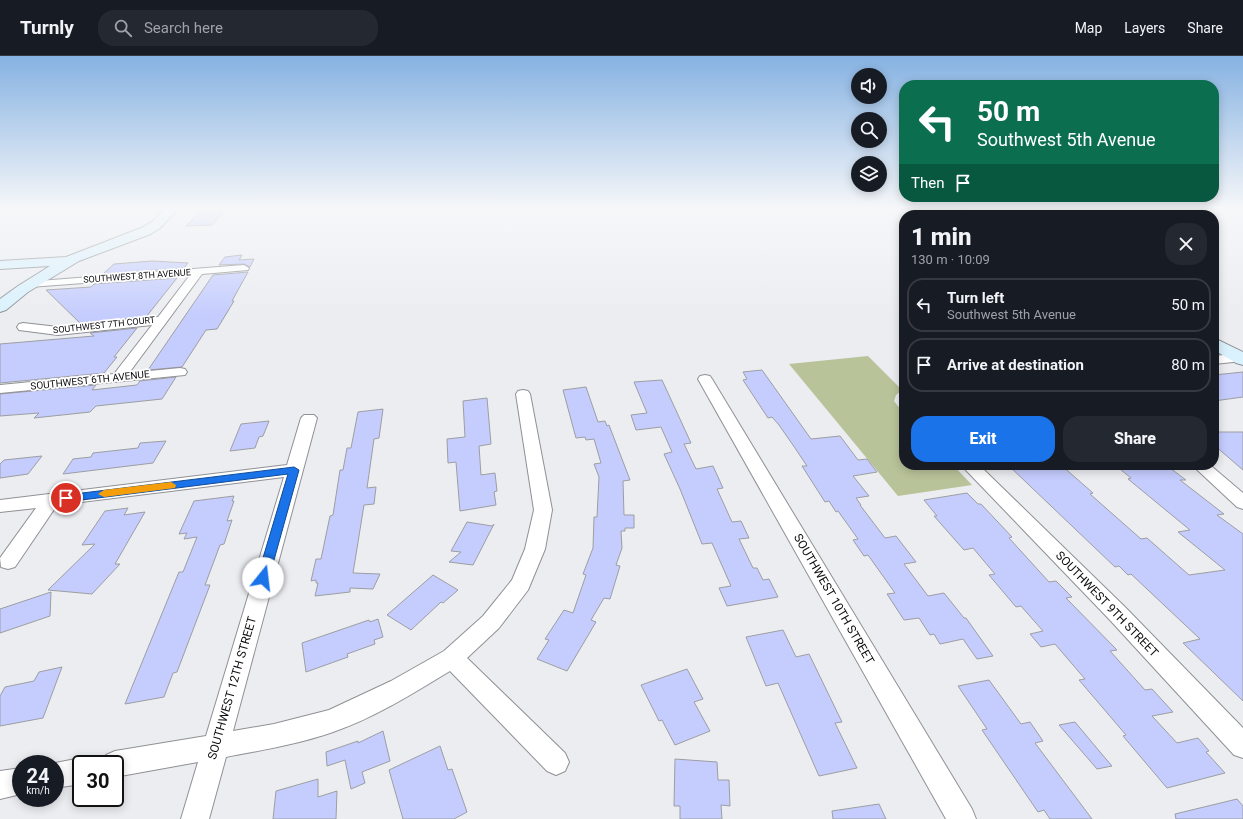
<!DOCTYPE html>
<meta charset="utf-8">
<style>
body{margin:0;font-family:Roboto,sans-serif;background:#242831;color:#f1f3f6;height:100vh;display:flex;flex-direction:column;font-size:15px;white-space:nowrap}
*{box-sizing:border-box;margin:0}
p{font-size:13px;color:#9ea1a6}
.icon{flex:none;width:22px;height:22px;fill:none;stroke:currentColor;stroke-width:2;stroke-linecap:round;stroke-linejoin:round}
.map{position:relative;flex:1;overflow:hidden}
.side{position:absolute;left:899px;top:154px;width:320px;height:260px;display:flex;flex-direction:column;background:#171b24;border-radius:16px;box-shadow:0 2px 10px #0003}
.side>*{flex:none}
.hud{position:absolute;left:899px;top:24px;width:320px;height:122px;border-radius:16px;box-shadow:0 2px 10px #0003;background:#0b6e4f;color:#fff;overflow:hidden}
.controls{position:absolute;left:851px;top:12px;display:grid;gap:8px}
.controls a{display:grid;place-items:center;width:36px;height:36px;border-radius:50%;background:#171b24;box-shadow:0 2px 10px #0003;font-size:20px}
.speed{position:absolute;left:12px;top:699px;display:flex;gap:8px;font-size:20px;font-weight:700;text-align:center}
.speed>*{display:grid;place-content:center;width:52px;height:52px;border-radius:50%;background:#171b24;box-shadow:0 2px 10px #0003;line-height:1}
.speed small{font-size:10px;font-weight:400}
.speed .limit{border:2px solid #111;border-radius:6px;background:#fff;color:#111}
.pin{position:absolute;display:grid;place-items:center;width:34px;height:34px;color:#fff;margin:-17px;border:2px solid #fff;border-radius:50%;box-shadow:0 1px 4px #0007}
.me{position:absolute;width:44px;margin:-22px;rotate:16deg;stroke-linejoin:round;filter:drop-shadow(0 0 3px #0008)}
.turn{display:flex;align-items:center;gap:14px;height:84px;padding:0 12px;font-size:18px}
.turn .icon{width:52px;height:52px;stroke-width:2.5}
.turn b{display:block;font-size:28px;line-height:34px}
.then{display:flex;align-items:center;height:38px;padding:0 12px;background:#0003;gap:8px;font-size:15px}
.round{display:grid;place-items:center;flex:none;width:42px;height:42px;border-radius:16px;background:#242831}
.summary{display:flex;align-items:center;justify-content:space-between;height:68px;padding:0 12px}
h1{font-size:24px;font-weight:800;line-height:30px}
.action{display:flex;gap:8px;margin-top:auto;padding:8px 12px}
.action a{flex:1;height:46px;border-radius:16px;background:#1a73e8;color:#fff;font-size:16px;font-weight:800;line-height:46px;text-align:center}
.action a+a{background:#242831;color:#f1f3f6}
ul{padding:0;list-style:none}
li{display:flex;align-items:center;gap:12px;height:54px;margin:0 8px 6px;padding:0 4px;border:2px solid #363941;border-radius:16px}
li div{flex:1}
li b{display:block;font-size:15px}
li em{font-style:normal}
header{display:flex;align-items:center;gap:24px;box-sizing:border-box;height:56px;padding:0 20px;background:#171b24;border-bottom:1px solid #363941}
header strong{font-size:19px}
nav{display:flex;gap:22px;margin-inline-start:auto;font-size:14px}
.search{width:280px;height:36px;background:#242831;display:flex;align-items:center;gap:10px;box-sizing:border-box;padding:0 14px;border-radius:16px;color:#9ea1a6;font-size:15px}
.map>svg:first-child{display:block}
.green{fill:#b9c399}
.building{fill:#c5cdfe;stroke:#9d9ea2}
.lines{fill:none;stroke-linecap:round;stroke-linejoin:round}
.street-casing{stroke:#909195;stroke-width:2}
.secondary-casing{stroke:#909195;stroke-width:2}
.street{fill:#fff;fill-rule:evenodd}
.secondary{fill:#daf2fd;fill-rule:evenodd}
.route{fill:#1a73e8;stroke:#114b97}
.slow{fill:#f59e0b}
.labels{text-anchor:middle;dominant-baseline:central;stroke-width:3.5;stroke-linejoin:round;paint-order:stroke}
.far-street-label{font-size:9px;fill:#0d0d0f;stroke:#fff}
.street-label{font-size:10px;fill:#0d0d0f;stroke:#fff}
.near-street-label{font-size:12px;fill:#0d0d0f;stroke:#fff}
</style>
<header>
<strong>Turnly</strong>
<div class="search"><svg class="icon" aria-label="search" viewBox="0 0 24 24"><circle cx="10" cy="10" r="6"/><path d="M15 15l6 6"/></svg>Search here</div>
<nav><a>Map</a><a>Layers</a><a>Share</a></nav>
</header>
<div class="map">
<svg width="1243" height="763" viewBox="0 0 1243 763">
<rect width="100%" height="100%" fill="#ecedf1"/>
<!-- green -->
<path class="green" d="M868,300l34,34 -6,5 -2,6 10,13v51h49l19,20 -74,11 -109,-132z"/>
<!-- building -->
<g class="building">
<path d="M204,152h23l-15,17 -26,1z"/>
<path d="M242,199l-3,5 15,-1 -4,8 -6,-3 -25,1 6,-8z"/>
<path d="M152,205l36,2 -4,5 -81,6 11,-10z"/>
<path d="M248,216l-16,29h2l-17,28 -11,1 -24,37 -34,3 65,-95z"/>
<path d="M177,222l-31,39 -66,6 -34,-33 45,-3 3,-3z"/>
<path d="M137,272l-23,29h3l-13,16 -104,10v-39l94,-8 -4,-3z"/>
<path d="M762,314l49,69 29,-3 18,24 9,-1 10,13 -24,4 16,20 -13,2 5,7h-1l25,33 11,-2 20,26 -12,2 24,32 16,-3 20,25h2l27,38 -16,3 -14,-20 -23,5 -6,-10 -4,1 -11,-17 -15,2 -17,-26 8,-1 -27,-38 -4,1 -11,-16 5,-1 -20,-28 -2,1 -7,-11 -4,1 -23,-36h5l-12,-18 -16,-23 -7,-8 -4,1 -25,-38 4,-1 -4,-7z"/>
<path d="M1243,316v25l-29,4v-26z"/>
<path d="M176,321l-14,22 -66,7 -6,6 -56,6 5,-5 -39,3v-22l96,-9 -4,5 45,-5 3,-4z"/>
<path d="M662,324l29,63 -7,1 12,25 17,-3 10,22 -6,1 15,33 9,-1 8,17 -10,1 14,29h4l6,12 6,-1 9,18 -51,9 -8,-18 12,-2 -19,-43 -10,1 -22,-55 -16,-35 8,-2 -11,-25 -25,3 -5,-15 16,-2 -13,-31z"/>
<path d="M586,331l12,35 7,-1 2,5 2,-1 21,55 -7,1 1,34h10v13h-9v3h-4l1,17 -6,17 4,1 -10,33 -6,-1 -13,22 5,2 -29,49 -30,-12 12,-19 -4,-1 19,-29 9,3 13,-38 -3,-1 10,-26 1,-31h3l2,-40 -5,-13 7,-1 -7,-24 -8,1 -1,-3 -9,1 -13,-48z"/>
<path d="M487,342l4,46 -12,2 2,29 14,-2 2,18 -3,1 2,13 -36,6 -4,-49 -8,1 -1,-24 18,-2 -2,-36z"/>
<path d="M383,353l-4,29 -5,1 -7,49 9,-1 -2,17 -10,1 -11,68 27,1 -7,15 -23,-1v4l-35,4 3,-13h-2v-3l-5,1 5,-22h5l9,-43 3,-1 7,-45h3l4,-22h4l7,-36z"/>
<path d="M269,365l-6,15 -4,1 -4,11 -25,3 11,-27z"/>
<path d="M1214,376h29v38l-29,-25z"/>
<path d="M166,385l-13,22 -90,11 10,-15 18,-2 2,-4 45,-5 2,-5z"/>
<path d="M42,400l-14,18 -28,4v-14l4,-4z"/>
<path d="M1008,409h53l32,28 -3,1 51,45 6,-1 42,37 36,-5 -47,-38 12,-2 -62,-51 3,-1 -16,-13h51l20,15h-6l44,34 -7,1 26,19v167l-60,-58 17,-4 -69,-65 -3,1 -9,-9 -4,1z"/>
<path d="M967,437l11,11h3l31,33 -3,1 40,44 7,-1 16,16 -6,1 51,52 -7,1 35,39 7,-1 21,23 -21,4 25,27 21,-5 11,13 -3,1 19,21 -58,15 -44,-52 3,-1 -47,-55 6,-1 -30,-35 -14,3 -11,-13 13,-3 -22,-25 -5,1 -27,-32 6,-1 -22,-26 -9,2 -30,-34h3l-13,-16z"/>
<path d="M234,440l-2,5h2l-7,20 5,-1 -8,24 -4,1 -15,40h5l-33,87 -4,1 -9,24 -39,7 54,-132h4l14,-35 -13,2 3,-6 -8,1 15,-33z"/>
<path d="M128,452l-4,7 21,-3 -30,52h5l-28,30 -44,-4 47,-46 -13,1 23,-34z"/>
<path d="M467,466l25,4 2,-2 -21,41 -24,-3 12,-10 -10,-1z"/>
<path d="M433,519l25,15 -15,13 -2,-1 -30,28 -24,-15z"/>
<path d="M51,536l-1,24 -50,17v-24z"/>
<path d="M378,563l5,18 -9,3 1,4 -28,10 1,3 -42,15 -4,-29 67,-23 1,2z"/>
<path d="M783,574l13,27 13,-3 33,68 -7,1 22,45 -38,8 -41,-93 -12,3 -20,-49z"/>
<path d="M62,611l-19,51 -43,8v-30l5,-9 29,-6 5,-9z"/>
<path d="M687,613l16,30 -9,3 16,29 -35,14 -13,-25 -3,1 -18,-36z"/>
<path d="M989,624l32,44 9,-2 13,19 -8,2 57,76h-42l-6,-9 -6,2 -56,-82 5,-1 -29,-43z"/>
<path d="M1075,666l25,30 12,14 -15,3 -38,-44z"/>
<path d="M383,675l7,30 -28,11 3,11 -14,6 -6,-29 -18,6 -1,-14 32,-11v2z"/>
<path d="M440,690l8,24 4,-1 15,43 -13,7h-51l-14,-49z"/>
<path d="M675,703l42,3 1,18h11l1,26 -9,-1 1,14h-42v-13h-6z"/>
<path d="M318,723v18l19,-6 -1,28h-63l3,-28z"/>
<path d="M1237,743l6,7v13h-67l-1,-5z"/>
<path d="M879,748l7,15h-53l-1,-8z"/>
</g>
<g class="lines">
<defs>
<g id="street">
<path d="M244,209l5,3 -1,2 -46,4 -73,99 51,-5 5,1 2,3 -2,3 -185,18v-8l114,-11 38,-49 -94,10 -39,-5 -2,-3 2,-3 4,-1 35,4 100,-10 32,-42 -160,12 -6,-3 2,-2z"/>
<path d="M1243,297v8l-29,3v-8z"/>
<path d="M705,319l5,1 2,3 260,430 4,10h-30l-248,-440 2,-3z"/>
<path d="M523,334l5,1 2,3 22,116 -7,39 -17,41 -29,38 -32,30 98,95 4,9 -4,9 -9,4 -9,-4 -97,-100c-36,22 -76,47 -117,61 -34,12 -71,18 -107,25l-17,62h-28l17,-57 -83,15v-13h-13l4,-9 9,-4 91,-15 78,-259 -227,28 -42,62 -7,2 -7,-2 -1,-9 36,-50 -36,4v-12l287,-35 14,-47 3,-3h10l3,3 -84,313 41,-7 55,-14 62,-29 53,-30 39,-35 29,-36 13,-31 9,-39 -18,-116 2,-3z"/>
<path d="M961,409h18l146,142 118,121v30l-9,-3 -125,-136z"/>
<path d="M1192,409h18l33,28v16l-6,-2z"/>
<path d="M81,702l9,4 1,2h-10v20l-26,4v-24h-5z"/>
<path d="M21,712v26l-21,5v-28z"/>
</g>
<g id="secondary">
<path d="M166,152h13l-19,20 -9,6 -72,27 -51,31 -22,18 -6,2v-13l18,-13 32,-20 -50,3v-8l66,-4 75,-29 11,-6z"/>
<path d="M940,152c10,0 25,-2 31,7 -10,0 -24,2 -31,-7z"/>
<path d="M1214,282l29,14v13l-7,-2 -22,-13z"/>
</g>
</defs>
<!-- street casing -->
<use href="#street" class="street-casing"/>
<!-- secondary casing -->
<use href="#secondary" class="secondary-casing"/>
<!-- street -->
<use href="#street" class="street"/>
<!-- secondary -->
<use href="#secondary" class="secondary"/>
</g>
<!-- sky -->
<linearGradient id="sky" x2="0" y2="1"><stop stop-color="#86b2e2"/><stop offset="0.59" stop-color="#f6f7f9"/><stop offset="1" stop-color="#f6f7f9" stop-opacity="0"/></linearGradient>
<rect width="1243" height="259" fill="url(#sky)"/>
<!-- route -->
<path class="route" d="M294,411l5,3 -30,108 -2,3h-8l-2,-3 31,-104 -222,28 -5,-4 5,-3z"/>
<!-- slow -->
<path class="slow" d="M171,426l5,3 -1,3 -71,9 -6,-3 6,-4z"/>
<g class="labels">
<!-- far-street labels -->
<g class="far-street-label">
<text transform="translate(137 220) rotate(-4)">SOUTHWEST 8TH AVENUE</text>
<text transform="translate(104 269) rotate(-6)">SOUTHWEST 7TH COURT</text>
</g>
<!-- street labels -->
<g class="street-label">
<text transform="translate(90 324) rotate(-6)">SOUTHWEST 6TH AVENUE</text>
</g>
<!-- near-street labels -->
<g class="near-street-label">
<text transform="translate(834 543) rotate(60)">SOUTHWEST 10TH STREET</text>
<text transform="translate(1107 548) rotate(46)">SOUTHWEST 9TH STREET</text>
<text transform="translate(232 632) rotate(-74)">SOUTHWEST 12TH STREET</text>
</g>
</g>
</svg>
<div class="controls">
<a><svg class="icon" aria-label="sound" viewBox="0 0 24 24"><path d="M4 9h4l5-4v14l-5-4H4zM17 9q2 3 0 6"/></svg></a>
<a><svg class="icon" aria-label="search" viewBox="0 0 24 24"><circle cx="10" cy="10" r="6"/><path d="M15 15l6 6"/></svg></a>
<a><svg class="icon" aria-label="layers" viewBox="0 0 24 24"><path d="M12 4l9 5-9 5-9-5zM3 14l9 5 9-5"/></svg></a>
</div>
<div class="speed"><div>24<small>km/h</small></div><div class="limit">30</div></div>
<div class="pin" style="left:66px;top:442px;background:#d93025"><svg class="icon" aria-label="arrive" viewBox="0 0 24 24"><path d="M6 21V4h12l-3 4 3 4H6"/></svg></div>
<svg class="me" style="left:263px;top:522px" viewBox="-20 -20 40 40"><circle r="19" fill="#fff"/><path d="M0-13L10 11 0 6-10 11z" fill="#1a73e8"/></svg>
<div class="hud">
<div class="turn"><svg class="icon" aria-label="left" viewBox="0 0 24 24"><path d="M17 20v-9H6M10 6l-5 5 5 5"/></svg><div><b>50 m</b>Southwest 5th Avenue</div></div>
<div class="then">Then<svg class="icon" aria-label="arrive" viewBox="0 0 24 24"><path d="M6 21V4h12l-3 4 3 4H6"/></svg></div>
</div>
<section class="side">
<div class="summary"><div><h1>1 min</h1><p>130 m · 10:09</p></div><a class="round"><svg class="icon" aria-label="close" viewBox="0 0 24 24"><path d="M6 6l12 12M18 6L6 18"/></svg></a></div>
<ul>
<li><svg class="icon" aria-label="left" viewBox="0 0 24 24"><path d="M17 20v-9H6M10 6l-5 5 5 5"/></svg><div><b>Turn left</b><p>Southwest 5th Avenue</p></div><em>50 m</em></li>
<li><svg class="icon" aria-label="arrive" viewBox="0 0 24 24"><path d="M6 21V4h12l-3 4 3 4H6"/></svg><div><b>Arrive at destination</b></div><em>80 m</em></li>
</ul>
<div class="action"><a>Exit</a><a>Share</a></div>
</section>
</div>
